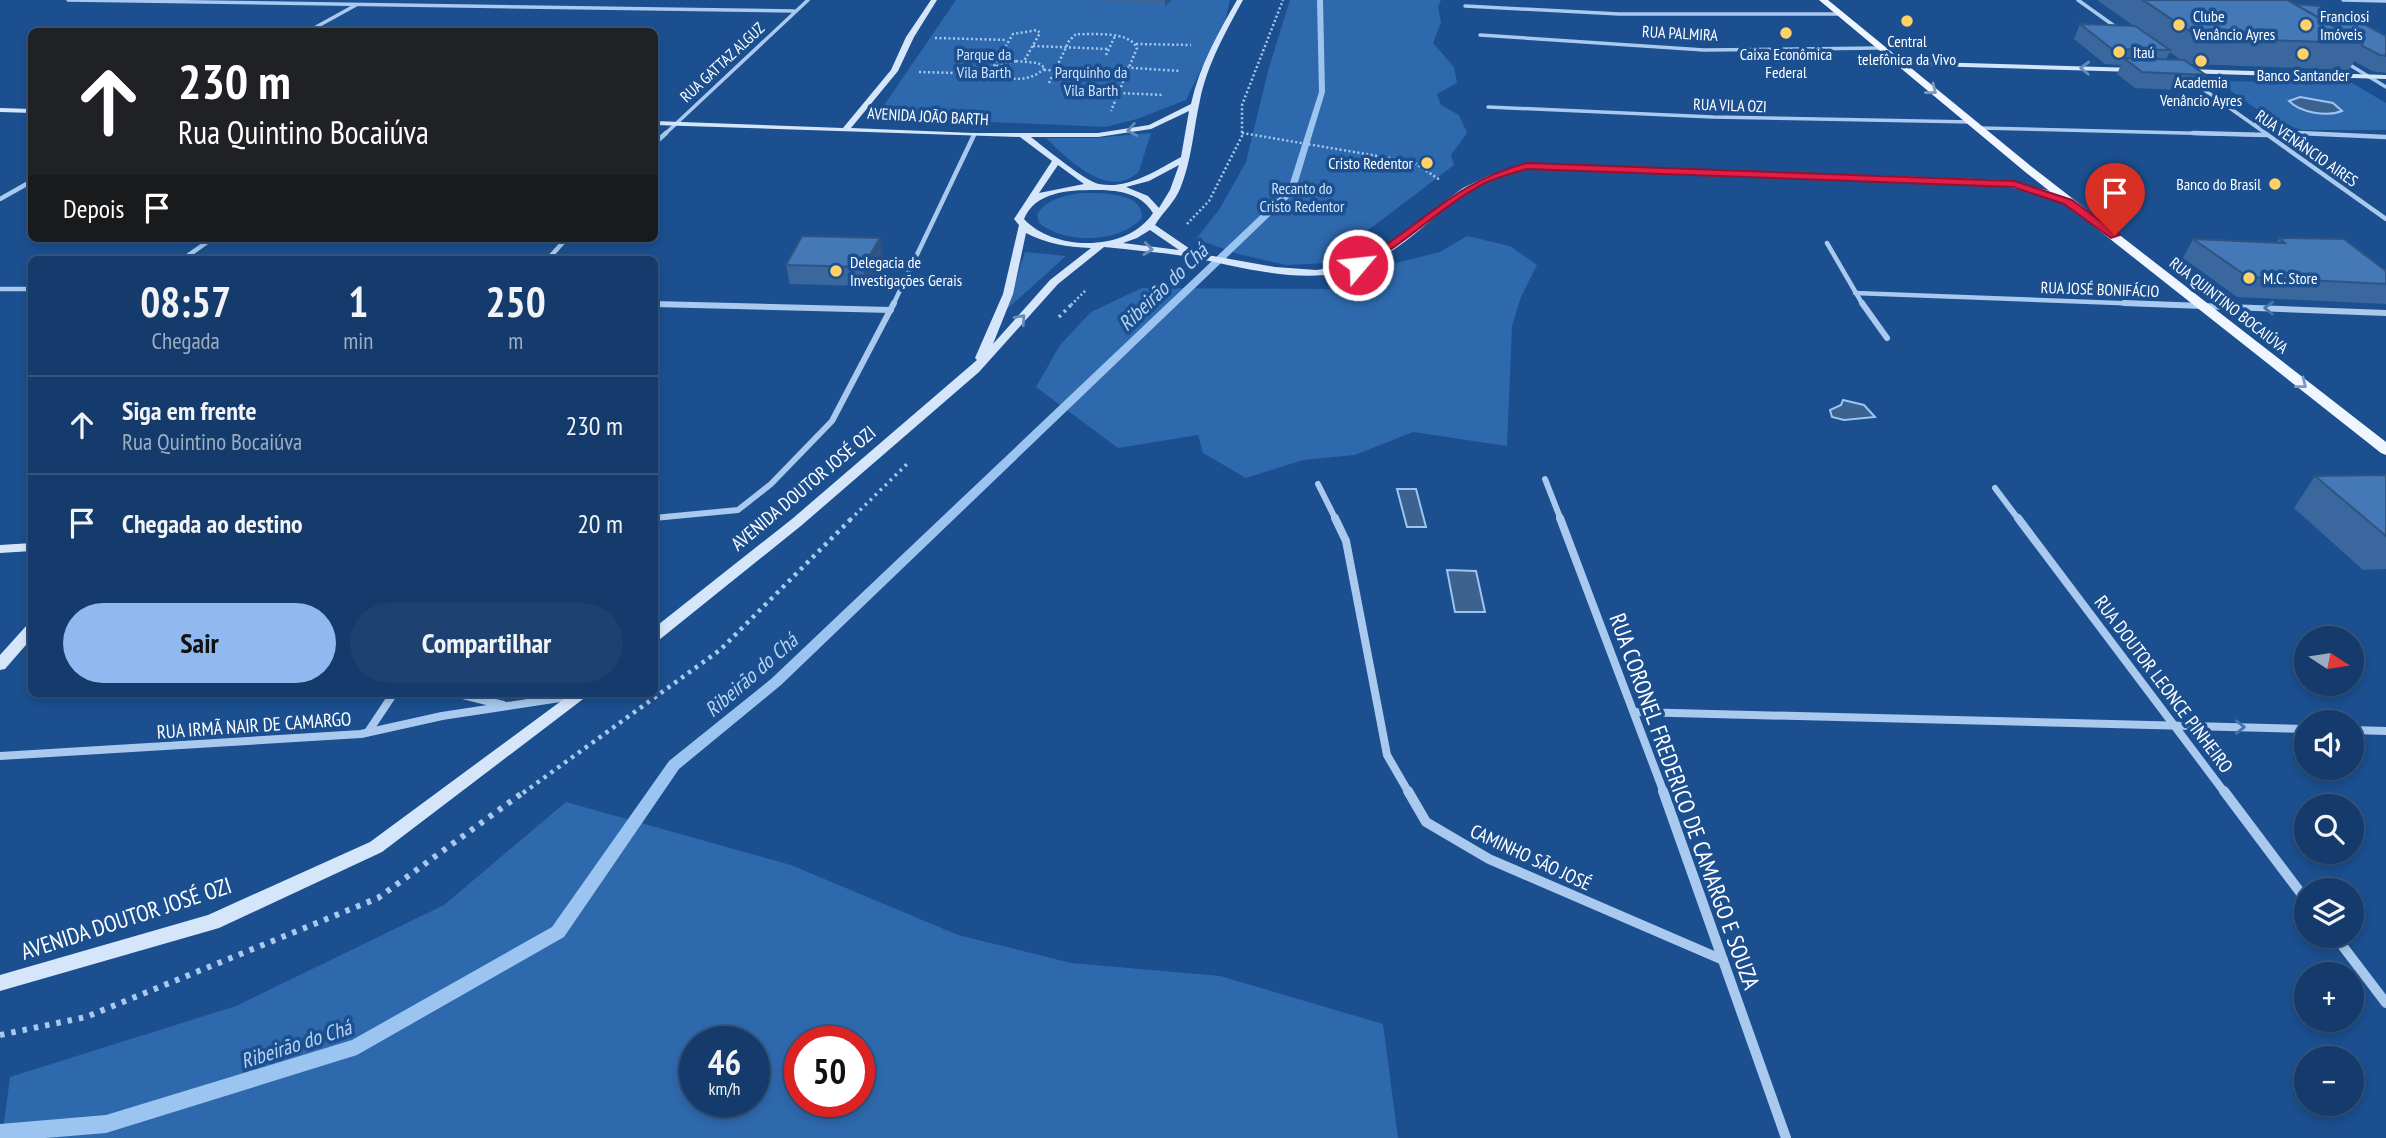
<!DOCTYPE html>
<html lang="pt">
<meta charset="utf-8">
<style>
body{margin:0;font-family:"PT Sans Narrow",sans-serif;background:#1d4271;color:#f1f3f6;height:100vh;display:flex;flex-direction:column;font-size:26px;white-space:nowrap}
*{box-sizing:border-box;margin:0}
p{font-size:23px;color:#9dadc1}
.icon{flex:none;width:38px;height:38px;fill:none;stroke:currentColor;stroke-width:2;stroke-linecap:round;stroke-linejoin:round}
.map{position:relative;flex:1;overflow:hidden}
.side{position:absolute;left:28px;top:256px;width:630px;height:441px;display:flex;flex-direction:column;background:#143b6b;border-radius:10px;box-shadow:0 4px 10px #0003,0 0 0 2px #33557e}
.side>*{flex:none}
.guide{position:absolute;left:28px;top:28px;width:630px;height:214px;border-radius:10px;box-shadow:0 4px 10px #0003,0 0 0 2px #33557e;background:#202124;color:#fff;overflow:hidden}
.needle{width:46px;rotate:102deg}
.tools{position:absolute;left:2294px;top:626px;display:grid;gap:14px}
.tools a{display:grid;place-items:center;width:70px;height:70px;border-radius:50%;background:#143b6b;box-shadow:0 4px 10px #0003,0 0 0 2px #33557e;font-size:35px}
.speed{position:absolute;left:679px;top:1026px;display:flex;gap:14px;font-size:35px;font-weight:700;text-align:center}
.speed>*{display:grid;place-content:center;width:91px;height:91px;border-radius:50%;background:#143b6b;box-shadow:0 4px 10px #0003,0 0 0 2px #33557e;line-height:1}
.speed small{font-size:18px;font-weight:400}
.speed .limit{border:10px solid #d22;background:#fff;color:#111}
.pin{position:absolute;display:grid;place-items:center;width:60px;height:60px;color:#fff;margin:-72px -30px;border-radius:50% 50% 50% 0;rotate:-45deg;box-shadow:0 0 7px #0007}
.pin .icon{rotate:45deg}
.me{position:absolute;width:77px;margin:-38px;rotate:62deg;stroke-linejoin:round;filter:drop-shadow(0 0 5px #0008)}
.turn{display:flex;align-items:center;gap:24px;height:147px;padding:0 35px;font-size:32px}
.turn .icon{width:91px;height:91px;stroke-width:2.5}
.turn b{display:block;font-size:49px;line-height:60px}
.then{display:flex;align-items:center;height:66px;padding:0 35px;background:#0003;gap:14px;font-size:26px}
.eta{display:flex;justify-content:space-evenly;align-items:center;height:119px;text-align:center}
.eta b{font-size:42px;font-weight:700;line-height:49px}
.cta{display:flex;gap:14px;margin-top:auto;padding:14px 35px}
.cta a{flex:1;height:80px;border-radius:42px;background:#90b9f0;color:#111;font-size:28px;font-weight:700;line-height:80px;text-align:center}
.cta a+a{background:#1d4271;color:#f1f3f6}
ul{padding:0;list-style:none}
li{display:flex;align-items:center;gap:21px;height:98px;padding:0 35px;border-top:2px solid #33557e}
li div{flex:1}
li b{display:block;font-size:26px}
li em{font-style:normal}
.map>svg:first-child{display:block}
.green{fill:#2e69ad;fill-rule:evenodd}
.water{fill:#3c6290;stroke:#9cc4f0;stroke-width:2}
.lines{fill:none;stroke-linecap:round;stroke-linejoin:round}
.stream{fill:#9cc4f0;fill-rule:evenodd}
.path-far3{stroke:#a9c9ee;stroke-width:2.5;stroke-dasharray:2 2.5;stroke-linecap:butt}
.path-far2{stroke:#a9c9ee;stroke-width:3.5;stroke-dasharray:2.5 4.5;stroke-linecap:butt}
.path-far1{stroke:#a9c9ee;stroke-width:4.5;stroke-dasharray:3.5 5;stroke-linecap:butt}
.path{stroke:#a9c9ee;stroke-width:6;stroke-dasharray:4.5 7;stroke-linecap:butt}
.street-far4{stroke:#a9c9ee;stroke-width:3.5}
.street-far3{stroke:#a9c9ee;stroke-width:4.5}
.street-far2{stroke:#a9c9ee;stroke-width:6}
.street-far1{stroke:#a9c9ee;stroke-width:8}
.street{stroke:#a9c9ee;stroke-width:10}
.secondary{fill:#d6e6fa;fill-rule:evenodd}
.primary{fill:#f0f6ff;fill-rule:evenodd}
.wall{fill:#3a679d;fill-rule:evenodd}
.shaded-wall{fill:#305480}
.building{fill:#4478b7;stroke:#305480;stroke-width:2}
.oneway{stroke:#668bba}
.oneway2{stroke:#7b9ac1}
.oneway3{stroke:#4674ac}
.route{fill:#e11d48;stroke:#92132f;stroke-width:2}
.poi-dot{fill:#ffd166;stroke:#1b4f8f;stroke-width:2.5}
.labels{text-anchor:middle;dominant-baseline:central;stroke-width:7;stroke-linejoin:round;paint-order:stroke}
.far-poi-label{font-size:16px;fill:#fff;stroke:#1b4f8f;text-anchor:start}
.far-street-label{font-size:16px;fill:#fff;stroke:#1b4f8f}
.far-park-label{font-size:16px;fill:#cfe3fa;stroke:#1b4f8f}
.street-label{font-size:19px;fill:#fff;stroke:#1b4f8f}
.water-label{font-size:21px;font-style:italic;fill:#b5d3f5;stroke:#1b4f8f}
.near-street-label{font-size:23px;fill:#fff;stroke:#1b4f8f}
</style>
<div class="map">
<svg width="2386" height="1138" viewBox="0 0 2386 1138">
<rect width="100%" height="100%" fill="#1b4f8f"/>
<!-- green -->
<g class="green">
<path d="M956,0h274l-5,21 -39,79 -49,19 -31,8 -230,-10z"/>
<path d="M1290,0h151l-3,7 3,15 -8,21 21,24 3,16 -20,11 4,11 18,10 8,18 -16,22 3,10 -129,98 -39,2 -48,-11 -42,-15 23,-29 27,-48 22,-91z"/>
<path d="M2217,81l135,2 34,20v27h-84l-27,-8z"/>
<path d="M1151,133l-12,38c-30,31 -72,-13 -93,-33h49z"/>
<path d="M1080,193c18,0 64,-2 62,25 -24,26 -77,26 -103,5l-2,-8c9,-16 26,-19 43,-22z"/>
<path d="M1467,236l43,10 27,19 -16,32 -9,29 -5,120 -94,-14 -58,23 -52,5 -57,18 -43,-25 -5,-18 -80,13 -82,-61 24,-42 31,-33 51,-24 192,1 62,-26 44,-11z"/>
<path d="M1025,252l41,4 -59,53z"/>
<path d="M566,802l225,63 167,70 113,28 149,13 163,48 15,114h-1396l8,-61 226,-71 208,-101zM754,1041v60h-59v-60zM800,1041h59v60h-59z"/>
</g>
<!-- water -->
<g class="water">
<path d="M2300,97l33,6 9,8c-15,6 -41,2 -53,-10z"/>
<path d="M1843,400l21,5 11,12 -31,3 -12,-3 -2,-7 11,-5z"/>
<path d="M1397,489h19l10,38h-19z"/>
<path d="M1447,570l29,1 9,41h-30z"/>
</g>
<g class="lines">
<!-- stream -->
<path class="stream" d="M1317,0h6l2,92 -30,100 -514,493 -102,84 -115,168 -207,118 -251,78 -60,5h-46v-14l106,-9 246,-75 200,-113 117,-166 102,-82 517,-490 31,-97z"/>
<!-- path-far3 -->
<g class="path-far3">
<path d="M935,38l72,2"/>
<path d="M1136,44l55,1"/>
<path d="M1033,46l76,3"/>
<path d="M1106,55l9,-19"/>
<path d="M1016,61l22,2 7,5c-15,14 -36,14 -53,3l5,-5z"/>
<path d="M994,66l19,-32 24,-4 3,3 -16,28"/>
<path d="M1118,67l62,4"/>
<path d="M1044,70l29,1"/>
<path d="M919,72l75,2"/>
<path d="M1049,83l20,-42 7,-7c17,1 52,-4 61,14l-26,63"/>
<path d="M1119,93l45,2"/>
<path d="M1242,133l171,29 27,18"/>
<path d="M1187,224l22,-23 33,-65v-31l41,-105"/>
<path d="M1071,305l14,-14"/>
</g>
<!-- path-far2 -->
<g class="path-far2">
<path d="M1059,317l14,-14"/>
<path d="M850,520l57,-56"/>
</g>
<!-- path-far1 -->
<path class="path-far1" d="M523,793l197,-143 132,-132"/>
<!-- path -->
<path class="path" d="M0,1035l86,-18 292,-119 147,-107"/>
<!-- street-far4 -->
<g class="street-far4">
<path d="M68,0l726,11"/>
<path d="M2078,0l42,30"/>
<path d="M2343,0l43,1"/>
<path d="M1465,6l154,8h218"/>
<path d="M307,32l49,-27"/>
<path d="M1480,35l224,15 175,-2"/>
<path d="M2345,62l41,25"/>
<path d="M2193,82l75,53"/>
<path d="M1488,107l225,10 259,5"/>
<path d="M2256,124l51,11"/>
<path d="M1980,128l285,7"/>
<path d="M664,135l144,-135"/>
</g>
<!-- street-far3 -->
<g class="street-far3">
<path d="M2193,133l73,2"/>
<path d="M2265,133l121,86"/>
<path d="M2299,133l87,4"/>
<path d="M654,144l12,-11"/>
<path d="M0,199l32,-18"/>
<path d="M1827,243l36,62"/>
<path d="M183,259l30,-21"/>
<path d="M548,259l19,-21"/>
<path d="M0,289h32"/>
<path d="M1855,293l316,12"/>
<path d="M654,304l35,1"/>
<path d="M893,305l81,-170"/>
</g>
<!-- street-far2 -->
<g class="street-far2">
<path d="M1862,303l25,35"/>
<path d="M2124,303l262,10"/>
<path d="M654,304l237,6"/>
<path d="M1545,479l16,41"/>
<path d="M1318,484l18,36"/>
<path d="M1995,488l24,32"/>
<path d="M654,518l84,-8 33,-26 61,-63 62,-118"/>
</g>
<!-- street-far1 -->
<g class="street-far1">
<path d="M1335,518l11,23 41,214 22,38"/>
<path d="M1560,518l104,275"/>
<path d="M2018,518l207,275"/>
<path d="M455,693l48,12"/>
<path d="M1635,712l671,17"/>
<path d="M2352,730l34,1"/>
<path d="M368,732l26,-39"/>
<path d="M0,756l361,-22 81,-18 131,-20"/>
</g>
<!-- street -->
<g class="street">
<path d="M1408,791l18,31 63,37 234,101"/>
<path d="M1663,791l123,347"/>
<path d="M2224,791l82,109"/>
<path d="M2335,936l51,67"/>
</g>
<!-- secondary -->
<g class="secondary">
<path d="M931,0h6l-23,37 -16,34 -47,57 123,5h124l51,-8 42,-21c8,-37 27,-71 46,-104h6c-17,31 -36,65 -43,100 -7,31 -8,60 -20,89 -6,14 -17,23 -25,36l41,28 79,14 41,3 20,-3 17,-4 28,-14 82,-61 25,-12 39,-13 476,17 47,11 27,13 -8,2 -25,-11 -41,-9 -475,-17c-21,6 -42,12 -60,23 -33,21 -59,52 -95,70 -60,29 -127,5 -189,-6 -26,-4 -53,-6 -80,-9l-46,37 -79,88 -177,153 -143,115 -5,1v-13l138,-109 185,-159 -2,-2 28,-64 16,-69 -5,-6 38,-58 -32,-24 -366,-12v-4l189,7 48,-58 15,-33zM1189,111l-8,46c-24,13 -53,33 -82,27 -13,-2 -55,-37 -68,-47h67l53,-8zM1058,165l26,19 -45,9zM1179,165l-9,25 -11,18 -11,-12 -22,-9 23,-6zM1094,190c23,0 46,2 59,23 -25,39 -99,39 -129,6 11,-27 44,-29 70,-29zM1150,230l29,20 -56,-7 14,-5zM1026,233c21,11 41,14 65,15l-41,32 -57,64 20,-50z"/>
<path d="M1897,61l239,7 4,2 -4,2 -242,-7 -1,-2z"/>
<path d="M2184,69l202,6v4l-205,-6v-4z"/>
<path d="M0,108l32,1v4l-32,-1z"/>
<path d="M32,543v8l-32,2v-8z"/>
<path d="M32,623v15l-27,31 -5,1v-15l27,-30z"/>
<path d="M572,693h19l-209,159 -163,76 -219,63v-16l208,-60 162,-73z"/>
</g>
<!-- primary -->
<path class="primary" d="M1819,0h9l204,167 354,275v13l-5,-2 -357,-282z"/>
</g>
<!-- wall -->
<g class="wall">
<path d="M1091,0h81l-7,6z"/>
<path d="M2097,0h190l8,4 44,14 47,18v37l-14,-2 -18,-10 -5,9 -158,-6 15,11 -7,16 -64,-3 -18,-14 4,-9 -16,-1 -31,-25 6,-15 54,2zM2170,52l11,8 -15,-1z"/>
<path d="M2279,238l107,33v33l-149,-7 -54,-39 10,-19 84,4z"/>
<path d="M883,257l-17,29 -76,-2 -4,-19z"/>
<path d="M2386,475v94l-23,1 -69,-62 21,-32z"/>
</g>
<!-- shaded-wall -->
<g class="shaded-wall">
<path d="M1165,0h7l-7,6z"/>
<path d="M880,238l3,19 -17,29 -3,-19z"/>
</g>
<!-- building -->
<g class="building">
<path d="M2143,0h144l76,43 -163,-5z"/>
<path d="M2295,4l24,2 20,12h14l33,18v20l-6,-1 -18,-9 1,-3z"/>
<path d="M2080,24l55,2 35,24 -58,-1z"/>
<path d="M2124,58l60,2 22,15 -64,-3z"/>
<path d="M802,236l78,2 -17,29 -77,-2z"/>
<path d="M2279,238l65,1 42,32v13l-138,-7 -55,-38 92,4z"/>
<path d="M2386,475v61l-71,-60z"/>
</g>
<!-- one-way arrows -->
<defs><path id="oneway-chevron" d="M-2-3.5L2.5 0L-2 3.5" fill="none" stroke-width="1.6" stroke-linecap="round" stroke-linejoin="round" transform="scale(1.75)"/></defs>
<g class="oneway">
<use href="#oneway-chevron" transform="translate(2085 68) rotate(-178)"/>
<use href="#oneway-chevron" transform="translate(1132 130) rotate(170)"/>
<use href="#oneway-chevron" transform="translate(1148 249) rotate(7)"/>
<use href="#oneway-chevron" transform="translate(1021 319) rotate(-48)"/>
</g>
<g class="oneway2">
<use href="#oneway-chevron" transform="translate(1932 90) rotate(38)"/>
<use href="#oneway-chevron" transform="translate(2302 384) rotate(38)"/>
</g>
<g class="oneway3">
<use href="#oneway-chevron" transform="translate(2269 308) rotate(-178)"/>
<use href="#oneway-chevron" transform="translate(2240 727) rotate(1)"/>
</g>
<!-- route -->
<path class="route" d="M1527,163l487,18 58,19 48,35 -9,3 -47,-34 -51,-17 -486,-18c-13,4 -29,8 -42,14 -44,23 -78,60 -123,84l-10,-2c11,-10 26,-14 38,-23 50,-35 75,-62 137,-79z"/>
<!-- markers -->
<g class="poi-dot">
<circle cx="1907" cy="21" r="7"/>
<circle cx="2179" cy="25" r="7"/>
<circle cx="2306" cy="25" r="7"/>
<circle cx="1786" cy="33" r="7"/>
<circle cx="2119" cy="52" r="7"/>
<circle cx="2303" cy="54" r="7"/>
<circle cx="2201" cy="61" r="7"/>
<circle cx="1427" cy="163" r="7"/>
<circle cx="2275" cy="184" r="7"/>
<circle cx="836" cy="271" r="7"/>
<circle cx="2249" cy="278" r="7"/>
</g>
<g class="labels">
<!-- far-poi labels -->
<g class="far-poi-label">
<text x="2193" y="16">Clube<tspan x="2193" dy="18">Venâncio Ayres</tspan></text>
<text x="2320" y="16">Franciosi<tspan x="2320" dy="18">Imóveis</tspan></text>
<text x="1907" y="41" text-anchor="middle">Central<tspan x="1907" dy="18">telefônica da Vivo</tspan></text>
<text x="2133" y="52">Itaú</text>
<text x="1786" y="54" text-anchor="middle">Caixa Econômica<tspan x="1786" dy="18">Federal</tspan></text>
<text x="2303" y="75" text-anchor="middle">Banco Santander</text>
<text x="2201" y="82" text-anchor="middle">Academia<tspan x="2201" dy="18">Venâncio Ayres</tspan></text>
<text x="1413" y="163" text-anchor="end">Cristo Redentor</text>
<text x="2261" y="184" text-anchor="end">Banco do Brasil</text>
<text x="850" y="262">Delegacia de<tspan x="850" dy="18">Investigações Gerais</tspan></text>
<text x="2263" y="278">M.C. Store</text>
</g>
<!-- far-street labels -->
<g class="far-street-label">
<text transform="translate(1680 33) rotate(3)">RUA PALMIRA</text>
<text transform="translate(722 62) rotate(-43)">RUA GATTAZ ALGUZ</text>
<text transform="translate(1730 105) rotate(2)">RUA VILA OZI</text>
<text transform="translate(928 116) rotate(3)">AVENIDA JOÃO BARTH</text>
<text transform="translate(2307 148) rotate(35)">RUA VENÂNCIO AIRES</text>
<text transform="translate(2100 289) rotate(2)">RUA JOSÉ BONIFÁCIO</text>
<text transform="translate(2229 305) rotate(38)">RUA QUINTINO BOCAIÚVA</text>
</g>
<!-- far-park labels -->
<g class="far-park-label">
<text x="984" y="54">Parque da<tspan x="984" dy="18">Vila Barth</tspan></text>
<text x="1091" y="72">Parquinho da<tspan x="1091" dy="18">Vila Barth</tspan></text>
<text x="1302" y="188">Recanto do<tspan x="1302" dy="18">Cristo Redentor</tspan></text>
</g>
<!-- street labels -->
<g class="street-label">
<text transform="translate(803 488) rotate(-40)">AVENIDA DOUTOR JOSÉ OZI</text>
<text transform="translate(2164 684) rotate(53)">RUA DOUTOR LEONCE PINHEIRO</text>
<text transform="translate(254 725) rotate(-4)">RUA IRMÃ NAIR DE CAMARGO</text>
<text transform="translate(1531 857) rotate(25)">CAMINHO SÃO JOSÉ</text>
</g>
<!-- water labels -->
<g class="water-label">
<text transform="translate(1163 287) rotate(-44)">Ribeirão do Chá</text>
<text transform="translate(751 675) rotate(-41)">Ribeirão do Chá</text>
<text transform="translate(296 1044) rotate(-18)">Ribeirão do Chá</text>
</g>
<!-- near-street labels -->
<g class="near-street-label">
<text transform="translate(1685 801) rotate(70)">RUA CORONEL FREDERICO DE CAMARGO E SOUZA</text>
<text transform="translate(126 918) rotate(-18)">AVENIDA DOUTOR JOSÉ OZI</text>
</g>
</g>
</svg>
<div class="tools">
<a><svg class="needle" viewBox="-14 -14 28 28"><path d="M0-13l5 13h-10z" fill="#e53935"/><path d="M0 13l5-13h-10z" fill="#9dadc1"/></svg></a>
<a><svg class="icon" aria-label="sound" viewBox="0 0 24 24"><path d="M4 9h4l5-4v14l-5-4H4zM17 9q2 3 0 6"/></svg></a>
<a><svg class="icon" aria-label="search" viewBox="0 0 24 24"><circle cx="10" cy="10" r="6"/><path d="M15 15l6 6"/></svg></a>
<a><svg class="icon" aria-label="layers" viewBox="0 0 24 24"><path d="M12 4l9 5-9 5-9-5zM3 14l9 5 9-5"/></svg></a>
<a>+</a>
<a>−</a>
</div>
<div class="speed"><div>46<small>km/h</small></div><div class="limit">50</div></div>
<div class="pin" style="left:2115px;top:235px;background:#d93025"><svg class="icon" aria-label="arrive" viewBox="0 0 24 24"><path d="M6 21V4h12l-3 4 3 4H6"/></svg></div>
<svg class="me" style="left:1358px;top:265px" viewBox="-20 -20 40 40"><circle r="17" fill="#e11d48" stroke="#fff" stroke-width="3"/><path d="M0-11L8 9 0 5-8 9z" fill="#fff"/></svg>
<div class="guide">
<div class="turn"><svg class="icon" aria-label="ahead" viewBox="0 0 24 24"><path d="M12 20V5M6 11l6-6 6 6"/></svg><div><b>230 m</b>Rua Quintino Bocaiúva</div></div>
<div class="then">Depois<svg class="icon" aria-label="arrive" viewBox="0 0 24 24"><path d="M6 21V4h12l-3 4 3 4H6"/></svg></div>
</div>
<section class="side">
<div class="eta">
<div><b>08:57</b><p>Chegada</p></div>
<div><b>1</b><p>min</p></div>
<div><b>250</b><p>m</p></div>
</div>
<ul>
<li><svg class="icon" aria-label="ahead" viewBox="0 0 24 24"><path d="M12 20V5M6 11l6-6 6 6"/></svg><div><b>Siga em frente</b><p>Rua Quintino Bocaiúva</p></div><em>230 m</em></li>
<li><svg class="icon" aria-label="arrive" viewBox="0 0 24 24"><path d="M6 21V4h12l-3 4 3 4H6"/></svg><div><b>Chegada ao destino</b></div><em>20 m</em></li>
</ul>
<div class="cta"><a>Sair</a><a>Compartilhar</a></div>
</section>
</div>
